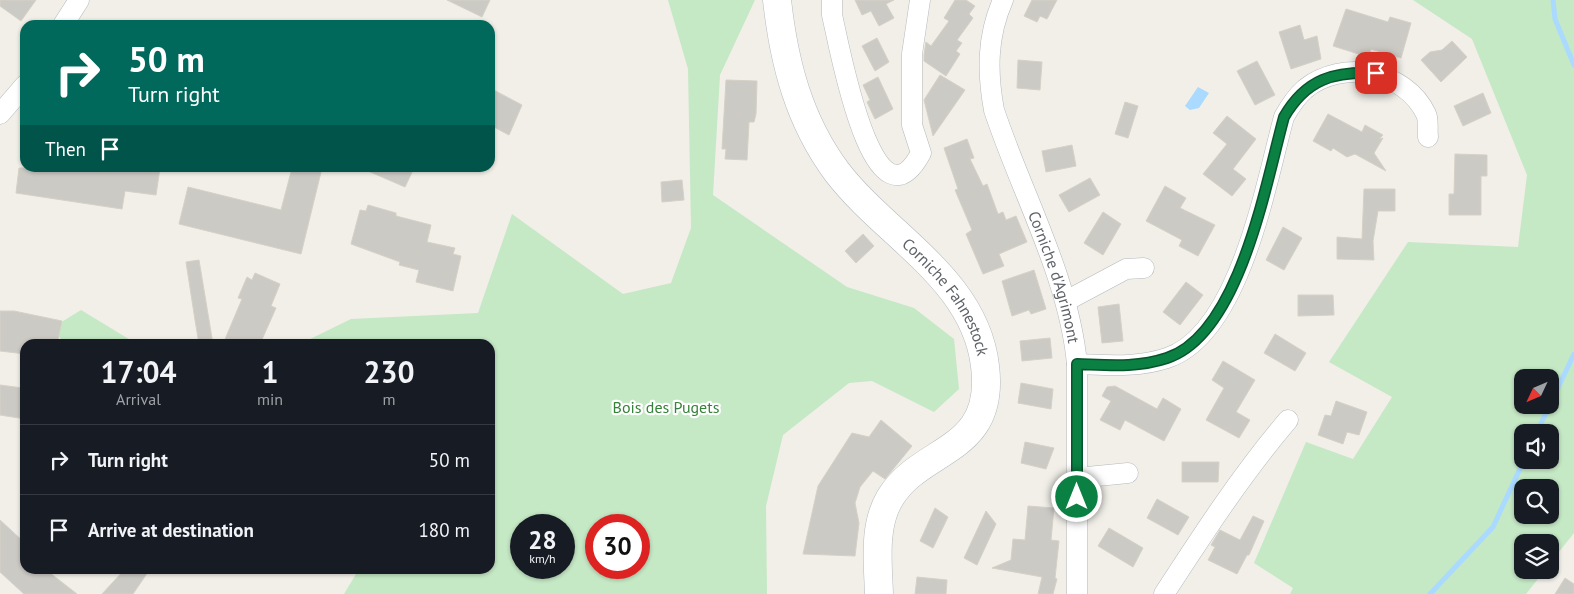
<!DOCTYPE html>
<style>
body{margin:0;font-family:"PT Sans",sans-serif;background:#242831;color:#f1f3f6;height:100vh;display:flex;flex-direction:column;font-size:19px;white-space:nowrap}
*{box-sizing:border-box;margin:0}
p{font-size:16px;color:#9ea1a6}
.icon{flex:none;width:28px;height:28px;fill:none;stroke:currentColor;stroke-width:2;stroke-linecap:round;stroke-linejoin:round}
.map{position:relative;flex:1;overflow:hidden}
.sheet{position:absolute;left:20px;top:339px;width:475px;height:235px;display:flex;flex-direction:column;background:#171b24;border-radius:15px;box-shadow:0 1px 4px #0004}
.sheet>*{flex:none}
.hud{position:absolute;left:20px;top:20px;width:475px;height:152px;border-radius:15px;box-shadow:0 1px 4px #0004;background:#00695c;color:#fff;overflow:hidden}
.needle{width:32px;rotate:226deg}
.fabs{position:absolute;left:1514px;top:369px;display:grid;gap:10px}
.fabs a{display:grid;place-items:center;width:45px;height:45px;border-radius:10px;background:#171b24;box-shadow:0 1px 4px #0004;font-size:25px}
.speed{position:absolute;left:510px;top:514px;display:flex;gap:10px;font-size:25px;font-weight:700;text-align:center}
.speed>*{display:grid;place-content:center;width:65px;height:65px;border-radius:50%;background:#171b24;box-shadow:0 1px 4px #0004;line-height:1}
.speed small{font-size:12px;font-weight:400}
.speed .limit{border:8px solid #d22;background:#fff;color:#111}
.pin{position:absolute;display:grid;place-items:center;width:42px;height:42px;color:#fff;margin:-21px;border-radius:10px;box-shadow:0 2px 8px #0006}
.me{position:absolute;width:55px;margin:-28px;rotate:0deg;stroke-linejoin:round;filter:drop-shadow(0 0 4px #0008)}
.turn{display:flex;align-items:center;gap:18px;height:105px;padding:0 25px;font-size:22px}
.turn .icon{width:65px;height:65px;stroke-width:2.5}
.turn b{display:block;font-size:35px;line-height:42px}
.then{display:flex;align-items:center;height:48px;padding:0 25px;background:#0003;gap:10px;font-size:19px}
.eta{display:flex;justify-content:space-evenly;align-items:center;height:85px;text-align:center}
.eta b{font-size:30px;font-weight:700;line-height:35px}
ul{padding:0;list-style:none}
li{display:flex;align-items:center;gap:15px;height:70px;padding:0 25px;border-top:1px solid #363941}
li div{flex:1}
li b{display:block;font-size:19px}
li em{font-style:normal}
.map>svg:first-child{display:block}
.green{fill:#c5e8c5;fill-rule:evenodd}
.water{fill:#aadaff}
.lines{fill:none;stroke-linecap:round;stroke-linejoin:round}
.stream{stroke:#aadaff;stroke-width:5}
.building{fill:#cccac5;stroke:#d6d1c6}
.minor-casing{stroke:#b5b8bc;stroke-width:21}
.secondary-casing{stroke:#b6babf;stroke-width:29}
.minor{stroke:#fff;stroke-width:20}
.secondary{stroke:#fff;stroke-width:28}
.route-casing{stroke:#07532c;stroke-width:12}
.route{stroke:#0b8043;stroke-width:9}
.labels{text-anchor:middle;dominant-baseline:central;stroke-width:4.5;stroke-linejoin:round;paint-order:stroke}
.street-label{font-size:16px;fill:#5f6368;stroke:#fff}
.park-label{font-size:16px;fill:#348238;stroke:#fff}
</style>
<div class="map">
<svg width="1574" height="594" viewBox="0 0 1574 594">
<rect width="100%" height="100%" fill="#f1efe8"/>
<!-- green -->
<g class="green">
<path d="M668,0h87l-35,75 -7,120 134,92 67,21 40,31 5,50 -25,23 -62,-31 -23,2 -66,52 -17,71 1,88h-423l15,-25h131v-225h-190l51,-25 127,-6 34,-99 111,80 48,-11 20,-55 -3,-159zM521,525h43v43h-43zM596,525h43v43h-43z"/>
<path d="M1413,0h161v533l-24,30v-21h-28v28h23l-19,24h-236l3,-6 -39,-25 52,-121 47,17 39,-62 -63,-35 79,-120 110,5 9,-72 -55,-136zM1522,378h28v27h-28zM1522,432h28v28h-28zM1522,488h28v27h-28z"/>
<path d="M81,310l56,34h-72l-13,-16z"/>
</g>
<!-- water -->
<path class="water" d="M1198,87l11,6 -10,15 -9,2 -5,-4z"/>
<g class="lines">
<!-- stream -->
<g class="stream">
<path d="M1553,0l2,19 19,46"/>
<path d="M1537,432l37,-78"/>
<path d="M1430,594l63,-67 31,-67"/>
</g>
</g>
<!-- building -->
<g class="building">
<path d="M0,0h36l-15,21 -21,-15z"/>
<path d="M447,0h43l-8,17z"/>
<path d="M855,0h39l-8,4 8,14 -15,8 -8,-15 -9,4z"/>
<path d="M955,0h11l9,6 -6,8 4,4 -16,22 5,3 -6,8 4,3 -14,22 -22,-15v-6l2,-13 5,4 18,-25 -5,-3z"/>
<path d="M1032,0h25l-10,19 -7,-3 -3,6 -13,-6z"/>
<path d="M1346,9l42,13 2,-5 21,6 -10,35 -30,-9 -3,8 -35,-11z"/>
<path d="M1300,25l4,15 13,-4 4,23 -30,10 -12,-37z"/>
<path d="M877,38l12,24 -14,9 -13,-25z"/>
<path d="M1452,41l15,16 -26,25 -20,-22 9,-8 12,-2z"/>
<path d="M1018,60l24,2 -2,28 -23,-2z"/>
<path d="M1257,61l18,34 -20,10 -18,-34z"/>
<path d="M940,75l25,15 -32,46 -9,-36z"/>
<path d="M878,77l15,32 -18,10 -8,-17 3,-2 -7,-15z"/>
<path d="M726,80l31,1 -1,33 -2,8h-5l-2,38 -22,-1 1,-10h-4z"/>
<path d="M490,88l32,17 -13,30 -19,-10z"/>
<path d="M1483,93l8,20 -28,13 -9,-20z"/>
<path d="M1125,102l13,4 -10,32 -13,-4z"/>
<path d="M1328,114l34,18 3,-7 18,10 -4,4 4,-1 -9,15 12,18 -31,-17 -8,3 -14,-9 -2,3 -18,-10z"/>
<path d="M1227,116l29,23 -23,30 13,10 -14,17 -29,-22 24,-30 -14,-11z"/>
<path d="M967,139l7,19 -4,1 13,27 4,-2 11,30 5,-2 3,8 10,-4 11,26 -28,12 5,12 -21,8 -17,-40 6,-4 -17,-40 3,-1 -14,-41z"/>
<path d="M1072,145l4,21 -30,6 -4,-21z"/>
<path d="M1455,154l32,1v21h-6v39h-32v-21h5z"/>
<path d="M19,168h84l25,3v-3h32l-4,27 -31,-4 -3,18 -106,-16z"/>
<path d="M292,168h30l-21,86 -122,-30 9,-37 93,23z"/>
<path d="M361,168h53l-9,19z"/>
<path d="M1090,178l10,17 -31,17 -10,-17z"/>
<path d="M682,180l2,20 -22,2 -1,-20z"/>
<path d="M1165,186l21,12 -6,10 35,17 -17,31 -19,-10 3,-6 -36,-19z"/>
<path d="M1364,189h31v22h-17l-5,30 1,19 -37,-1v-22l25,2z"/>
<path d="M368,205l28,8v3l35,9 -4,17 28,6 -2,6 8,2 -8,35 -37,-9 3,-12 -20,-5 1,-3 -49,-18 9,-34 6,1z"/>
<path d="M1103,212l18,12 -18,31 -19,-12z"/>
<path d="M1283,227l19,11 -18,32 -18,-10z"/>
<path d="M863,234l11,12 -18,17 -11,-12z"/>
<path d="M199,260l14,84h-14l-4,-24 -9,-58z"/>
<path d="M1034,270l12,39 -15,5 -2,-4 -17,6 -10,-35z"/>
<path d="M255,273l25,11 -9,22 5,2 -16,36h-37l19,-45 -4,-1 9,-21 5,3z"/>
<path d="M1186,282l17,13 -23,30 -17,-13z"/>
<path d="M1298,295h35l1,20 -36,1z"/>
<path d="M1119,304l4,37 -21,2 -4,-36z"/>
<path d="M0,311h14l48,10 -5,23h-32v10l-25,-3z"/>
<path d="M1275,334l31,19 -11,18 -31,-18z"/>
<path d="M1050,338l2,20 -30,3 -2,-20z"/>
<path d="M1223,361l32,19 -19,32 14,8 -11,18 -33,-18 18,-32 -12,-8z"/>
<path d="M1021,383l32,6 -2,20 -33,-6z"/>
<path d="M0,385l23,3 -1,3 3,1v27l-25,-4z"/>
<path d="M1115,386l42,23 6,-11 18,11 -17,32 -39,-21 -5,10 -20,-10 11,-19 -9,-5 5,-9z"/>
<path d="M1336,401l31,11 -8,23 -12,-3 -4,12 -25,-9 7,-20 6,1z"/>
<path d="M881,420l31,26 -27,33 -12,-8 -13,16 -5,16 4,20 -4,33 -52,-2 15,-68 34,-53 17,4z"/>
<path d="M1025,442l29,6 -8,21 -25,-6z"/>
<path d="M1182,462h37l-1,20h-36z"/>
<path d="M1157,499l32,18 -11,18 -31,-17z"/>
<path d="M1028,506l26,2 -3,32 8,1 -4,37 2,1 -4,15h-15l4,-17 -50,-9 19,-8 2,-21 12,1z"/>
<path d="M935,508l13,9 -15,31 -13,-7z"/>
<path d="M986,511l10,13 -19,41 -13,-7z"/>
<path d="M1253,516l11,5 -15,34h-2l-10,19 -29,-14 7,-13 -4,-2 9,-15 20,10z"/>
<path d="M0,520l25,23v26h20l32,25h-53l-24,-22z"/>
<path d="M1109,528l34,20 -10,19 -35,-21z"/>
<path d="M125,569h25l-17,25h-31z"/>
<path d="M917,577l30,3 -1,14h-31z"/>
<path d="M1565,578l9,6v10h-19z"/>
</g>
<g class="lines">
<defs>
<g id="minor">
<path d="M832,0v15c6,24 41,226 89,138l-9,-28v-71l8,-54"/>
<path id="s1" d="M1003,0c-16,36 -16,72 -9,110 27,82 75,167 83,254v230"/>
<path d="M63,25l16,-25"/>
<path d="M0,114l25,-29"/>
<path d="M1066,301l60,-32 18,-1"/>
<path d="M1077,364c31,1 60,4 90,-6 73,-24 99,-176 117,-241 6,-11 12,-20 21,-28 37,-30 100,-19 121,25 3,6 1,16 2,23"/>
<path d="M1077,478l51,-5"/>
<path d="M1164,594c39,-60 78,-120 124,-174"/>
</g>
<g id="secondary">
<path id="s2" d="M777,0c7,63 22,121 60,172 49,64 138,107 148,194 11,88 -64,80 -95,132 -17,28 -12,65 -11,96"/>
</g>
</defs>
<!-- minor casing -->
<use href="#minor" class="minor-casing"/>
<!-- secondary casing -->
<use href="#secondary" class="secondary-casing"/>
<!-- minor -->
<use href="#minor" class="minor"/>
<!-- secondary -->
<use href="#secondary" class="secondary"/>
</g>
<g class="lines">
<defs>
<path id="route" d="M1077,497v-133c31,1 60,4 90,-6 73,-24 99,-176 117,-241 22,-38 50,-46 92,-44"/>
</defs>
<!-- route casing -->
<use href="#route" class="route-casing"/>
<!-- route -->
<use href="#route" class="route"/>
</g>
<g class="labels">
<!-- street labels -->
<g class="street-label">
<text stroke="none"><textPath href="#s1" startOffset="290">Corniche d'Agrimont</textPath></text>
<text stroke="none"><textPath href="#s2" startOffset="352">Corniche Fahnestock</textPath></text>
</g>
<!-- park labels -->
<g class="park-label">
<text x="666" y="407">Bois des Pugets</text>
</g>
</g>
</svg>
<div class="fabs">
<a><svg class="needle" viewBox="-14 -14 28 28"><path d="M0-13l5 13h-10z" fill="#e53935"/><path d="M0 13l5-13h-10z" fill="#9ea1a6"/></svg></a>
<a><svg class="icon" aria-label="sound" viewBox="0 0 24 24"><path d="M4 9h4l5-4v14l-5-4H4zM17 9q2 3 0 6"/></svg></a>
<a><svg class="icon" aria-label="search" viewBox="0 0 24 24"><circle cx="10" cy="10" r="6"/><path d="M15 15l6 6"/></svg></a>
<a><svg class="icon" aria-label="layers" viewBox="0 0 24 24"><path d="M12 4l9 5-9 5-9-5zM3 14l9 5 9-5"/></svg></a>
</div>
<div class="speed"><div>28<small>km/h</small></div><div class="limit">30</div></div>
<div class="pin" style="left:1376px;top:73px;background:#d93025"><svg class="icon" aria-label="arrive" viewBox="0 0 24 24"><path d="M6 21V4h12l-3 4 3 4H6"/></svg></div>
<svg class="me" style="left:1077px;top:497px" viewBox="-20 -20 40 40"><circle r="17" fill="#0b8043" stroke="#fff" stroke-width="3"/><path d="M0-11L8 9 0 5-8 9z" fill="#fff"/></svg>
<div class="hud">
<div class="turn"><svg class="icon" aria-label="right" viewBox="0 0 24 24"><path d="M7 20v-9h11M14 6l5 5-5 5"/></svg><div><b>50 m</b>Turn right</div></div>
<div class="then">Then<svg class="icon" aria-label="arrive" viewBox="0 0 24 24"><path d="M6 21V4h12l-3 4 3 4H6"/></svg></div>
</div>
<section class="sheet">
<div class="eta">
<div><b>17:04</b><p>Arrival</p></div>
<div><b>1</b><p>min</p></div>
<div><b>230</b><p>m</p></div>
</div>
<ul>
<li><svg class="icon" aria-label="right" viewBox="0 0 24 24"><path d="M7 20v-9h11M14 6l5 5-5 5"/></svg><div><b>Turn right</b></div><em>50 m</em></li>
<li><svg class="icon" aria-label="arrive" viewBox="0 0 24 24"><path d="M6 21V4h12l-3 4 3 4H6"/></svg><div><b>Arrive at destination</b></div><em>180 m</em></li>
</ul>
</section>
</div>
